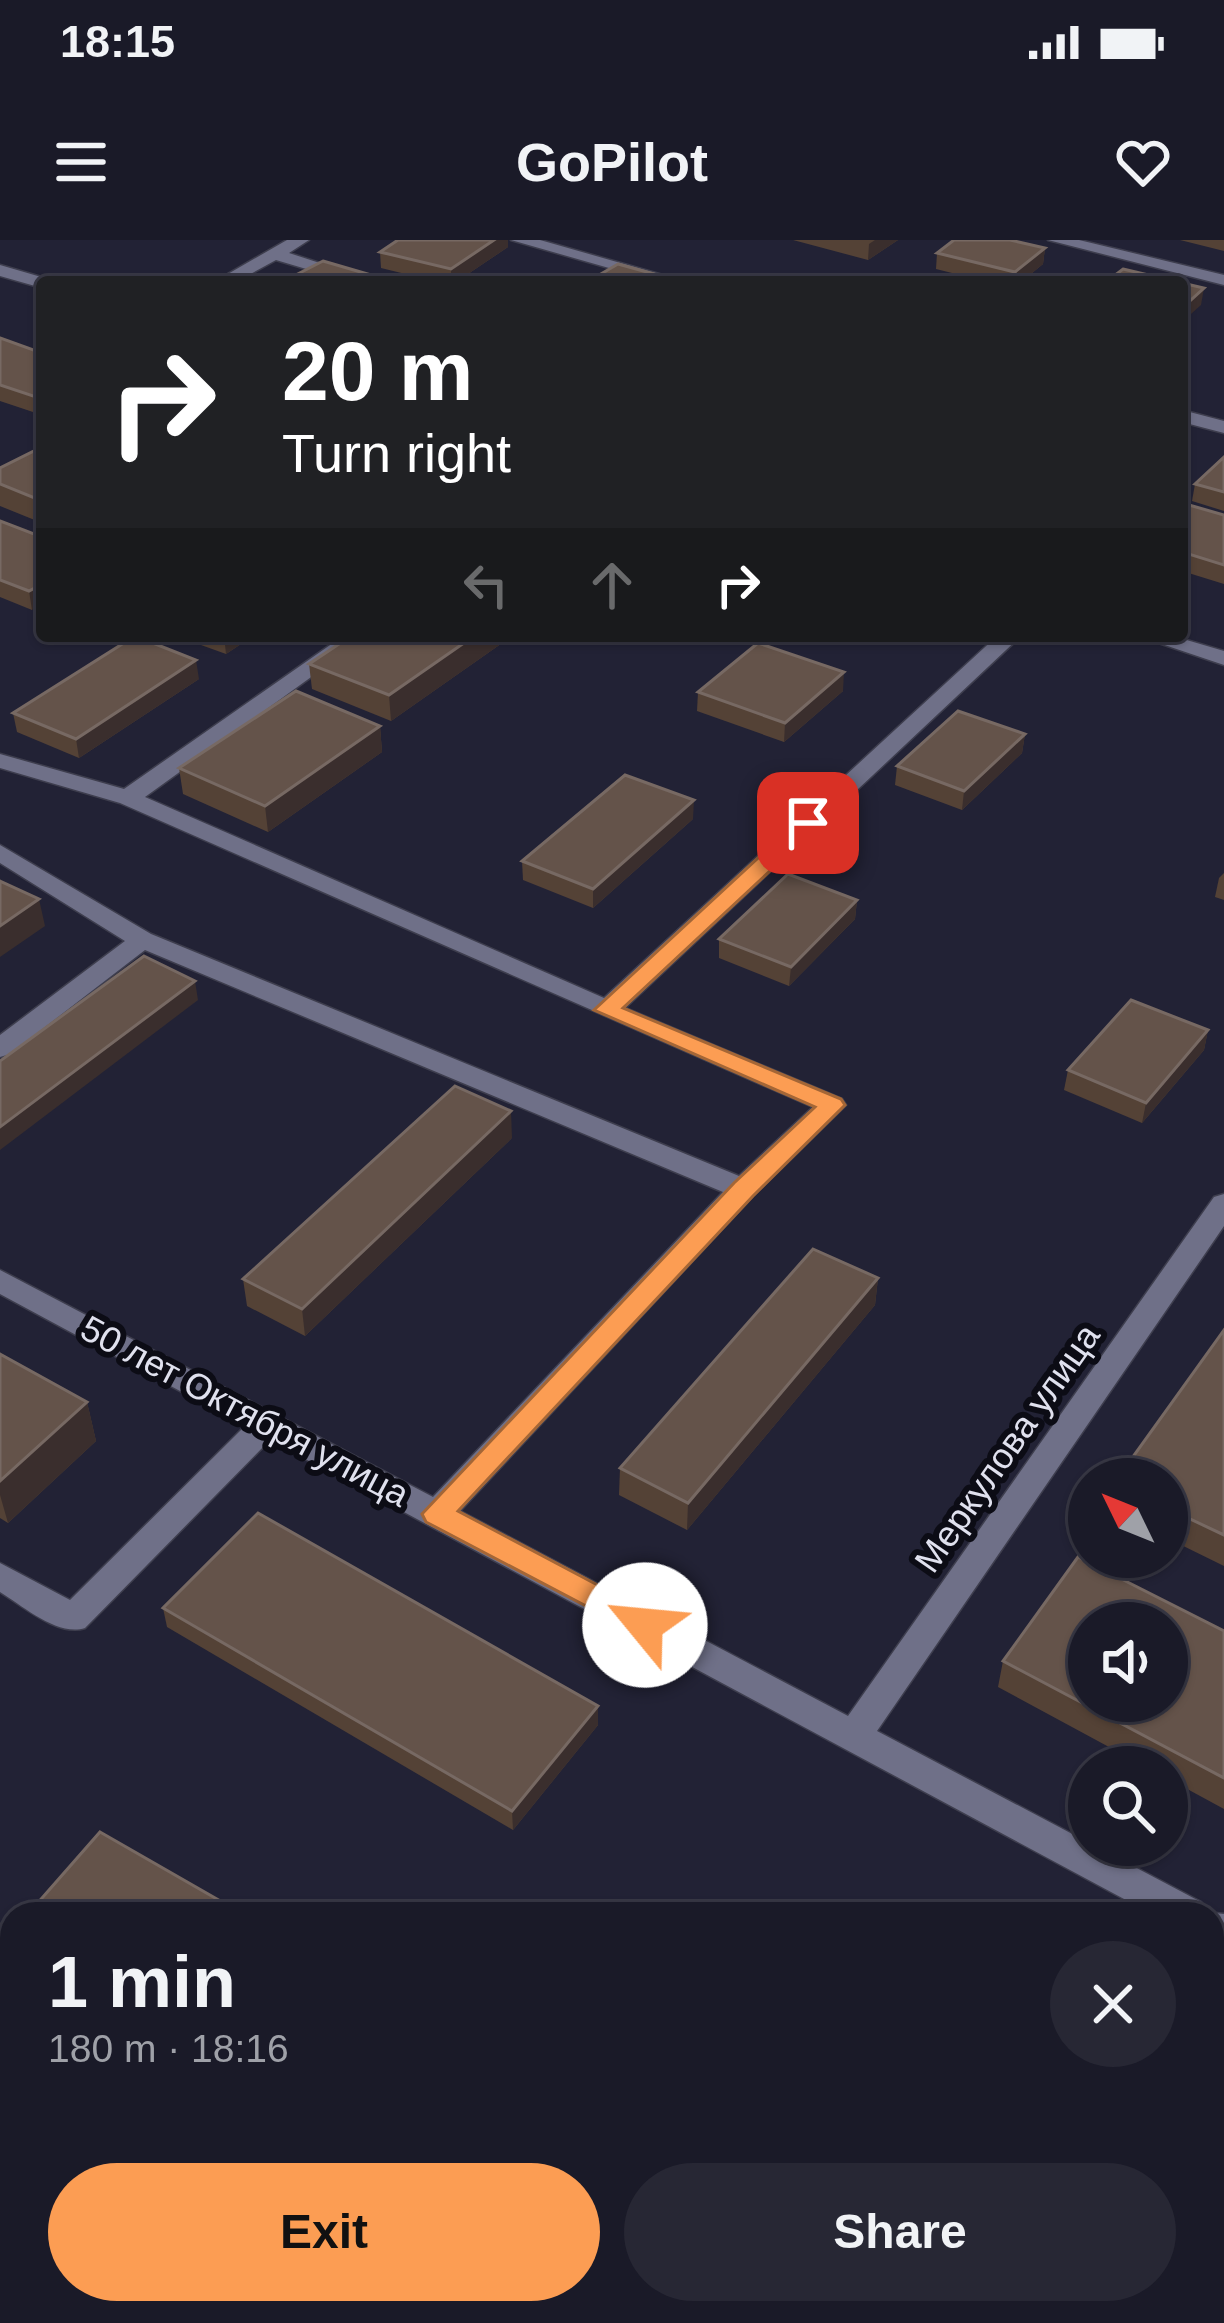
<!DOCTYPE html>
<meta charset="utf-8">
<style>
body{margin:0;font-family:Arial,sans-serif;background:#272734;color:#f1f3f6;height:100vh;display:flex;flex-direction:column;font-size:45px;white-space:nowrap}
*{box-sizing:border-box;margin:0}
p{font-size:39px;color:#9fa1a8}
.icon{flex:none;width:66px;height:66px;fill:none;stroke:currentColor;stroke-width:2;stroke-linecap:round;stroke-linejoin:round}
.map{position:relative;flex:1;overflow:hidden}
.drawer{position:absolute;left:0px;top:1662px;width:1224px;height:423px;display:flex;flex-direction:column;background:#1a1a28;border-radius:36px 36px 0 0;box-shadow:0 3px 9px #0004,0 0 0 3px #383845}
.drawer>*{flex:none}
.banner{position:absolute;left:36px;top:36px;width:1152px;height:366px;border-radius:12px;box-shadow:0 3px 9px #0004,0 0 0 3px #383845;background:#202124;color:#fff;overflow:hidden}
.needle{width:78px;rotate:313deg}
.tools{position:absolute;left:1068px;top:1218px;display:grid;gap:24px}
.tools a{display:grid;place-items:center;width:120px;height:120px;border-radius:50%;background:#1a1a28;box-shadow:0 3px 9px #0004,0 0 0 3px #383845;font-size:60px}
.pin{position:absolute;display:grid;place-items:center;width:102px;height:102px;color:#fff;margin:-51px;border-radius:24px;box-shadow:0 6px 18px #0006}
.me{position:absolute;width:132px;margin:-66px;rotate:298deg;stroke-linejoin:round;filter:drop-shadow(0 0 9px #0008)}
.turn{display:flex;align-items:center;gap:42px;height:252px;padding:0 48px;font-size:54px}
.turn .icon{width:156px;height:156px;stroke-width:2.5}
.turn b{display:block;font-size:84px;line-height:102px}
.lanes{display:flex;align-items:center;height:114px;padding:0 48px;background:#0003;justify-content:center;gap:60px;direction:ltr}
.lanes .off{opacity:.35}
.round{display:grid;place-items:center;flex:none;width:126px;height:126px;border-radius:63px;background:#272734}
.summary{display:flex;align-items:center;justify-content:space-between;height:204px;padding:0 48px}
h1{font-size:72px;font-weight:600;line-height:90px}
.action{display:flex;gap:24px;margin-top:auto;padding:24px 48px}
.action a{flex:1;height:138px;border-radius:72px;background:#fc9d53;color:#111;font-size:48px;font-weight:600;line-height:138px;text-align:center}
.action a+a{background:#272734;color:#f1f3f6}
.status{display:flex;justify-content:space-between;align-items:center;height:84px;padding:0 60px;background:#1a1a28;direction:ltr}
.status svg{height:33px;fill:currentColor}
header{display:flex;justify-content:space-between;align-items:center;height:156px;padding:0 48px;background:#1a1a28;font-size:54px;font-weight:600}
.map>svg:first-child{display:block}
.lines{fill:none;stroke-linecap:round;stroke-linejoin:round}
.minor-casing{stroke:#3e3e4e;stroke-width:3}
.minor{fill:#6f7088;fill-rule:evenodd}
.wall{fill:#544236}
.shaded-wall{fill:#3a2e2d}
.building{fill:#64534a;stroke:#776963;stroke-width:3;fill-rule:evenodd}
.route{fill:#fc9d53;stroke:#a46636;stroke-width:3}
.labels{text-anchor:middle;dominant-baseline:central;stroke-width:12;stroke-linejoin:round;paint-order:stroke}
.street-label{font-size:36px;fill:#e0e1ee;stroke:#0c0c15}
</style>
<div class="status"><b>18:15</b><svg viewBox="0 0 49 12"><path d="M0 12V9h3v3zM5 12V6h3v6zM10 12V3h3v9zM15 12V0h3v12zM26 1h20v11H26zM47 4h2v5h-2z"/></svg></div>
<header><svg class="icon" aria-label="menu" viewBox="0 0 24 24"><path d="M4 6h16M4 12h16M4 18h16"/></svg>GoPilot<svg class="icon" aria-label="heart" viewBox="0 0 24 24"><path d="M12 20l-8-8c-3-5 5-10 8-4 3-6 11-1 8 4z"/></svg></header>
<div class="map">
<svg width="1224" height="2083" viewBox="0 0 1224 2083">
<rect width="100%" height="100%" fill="#222235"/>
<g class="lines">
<defs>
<g id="minor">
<path d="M287,0h22l-20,13 89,29h-28l-74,-22 -40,22h-22z"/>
<path d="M511,0h29l147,42h-29z"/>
<path d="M1048,0h31l145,35v10z"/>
<path d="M0,25l48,14 2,3h-8v6l-42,-12z"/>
<path d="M1182,170l42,11v12l-42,-11z"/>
<path d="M343,396h25l-223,161 459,201 393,-362h24l-396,372 217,91 4,6 -93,91 -293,315 388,205 366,-519 10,-3v32l-347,505 324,171 5,10 18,2v36l-12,-4v-32h-60l-882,-474 -185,188c-27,9 -62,-22 -85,-36v-29l70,37 175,-174 -245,-132v-24l433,227 290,-305 -578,-242 -135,104 -10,3v-22l125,-94 -125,-78v-18l151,89 588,242 74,-69 -693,-304 -120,-35v-14l124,35z"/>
<path d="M1138,396h35l51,15v14z"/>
<path d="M424,2073h44l-4,10h-44z"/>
<path d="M964,2073h54l4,10h-54z"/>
</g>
</defs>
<!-- minor casing -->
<use href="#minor" class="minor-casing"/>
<!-- minor -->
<use href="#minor" class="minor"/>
</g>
<!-- wall -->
<g class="wall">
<path d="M793,0h105l-30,20z"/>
<path d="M1180,0h44v11z"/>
<path d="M508,7l-52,35h-18l-57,-14 -1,-16z"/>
<path d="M1045,8l-2,16 -22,18h-33l-52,-13 1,-16z"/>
<path d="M0,98l42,15v62l-42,-14z"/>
<path d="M42,207v76l-42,-17v-38z"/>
<path d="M1224,217v54l-32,-10 3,-17z"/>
<path d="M1182,263l42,12v69l-42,-13z"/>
<path d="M0,281l42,16 -10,73 -32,-13z"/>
<path d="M176,396h77l-27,18z"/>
<path d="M512,396l-121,85 -79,-32 -3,-25z"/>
<path d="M199,439l-120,79 -62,-26 -4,-19z"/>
<path d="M843,451l-59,51 -87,-31 1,-19z"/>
<path d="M380,486l2,26 -114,80 -85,-38 -4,-26z"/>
<path d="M1025,494l-3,19 -60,57 -67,-25 2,-19z"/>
<path d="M693,579l-100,89 -70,-28 -1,-19z"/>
<path d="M1224,633v27l-9,-3 4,-19z"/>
<path d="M857,660l-2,19 -66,67 -70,-28v-19z"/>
<path d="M1208,790l-4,20 -62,73 -78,-33 4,-20z"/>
<path d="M512,898l-207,198 -58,-30 -4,-27z"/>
<path d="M878,1038l-3,27 -188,225 -68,-35 1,-27z"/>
<path d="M1224,1090v236l-57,-28v-59z"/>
<path d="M0,1114l87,48 9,39 -88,82 -8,-5z"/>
<path d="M163,1368l435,117 -85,105 -346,-203z"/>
<path d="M1224,1391v178l-57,-31v-11h-21l-148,-80 5,-26z"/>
<path d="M12,1693v105l-12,-8v-84z"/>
</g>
<!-- shaded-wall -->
<g class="shaded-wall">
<path d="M494,0h14v7l-52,35h-5v-13z"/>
<path d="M875,0h23l-30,20 1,-16z"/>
<path d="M1045,8l-2,16 -22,18h-7l1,-10z"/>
<path d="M1204,48l-3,17 -19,17v-14z"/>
<path d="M42,344v20l-10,6 -3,-19z"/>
<path d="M224,396h29l-27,18z"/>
<path d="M474,396h38l-121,85 -2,-26z"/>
<path d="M196,420l3,19 -120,79 -3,-19z"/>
<path d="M844,432l-1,19 -59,51 1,-19z"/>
<path d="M380,486l2,26 -114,80 -3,-26z"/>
<path d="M1025,494l-3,19 -60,57 2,-19z"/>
<path d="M694,560l-1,19 -100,89v-19z"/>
<path d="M39,659l6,27 -45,31v-31z"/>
<path d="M857,660l-2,19 -66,67 2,-19z"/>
<path d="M195,741l3,19 -198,150v-23z"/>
<path d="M1208,790l-4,20 -62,73 4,-20z"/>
<path d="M511,871l1,27 -207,198 -3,-27z"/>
<path d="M878,1038l-3,27 -188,225 1,-27z"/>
<path d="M87,1162l9,39 -88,82 -8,-28v-14z"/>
<path d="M598,1466v19l-85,105 -1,-19z"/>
</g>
<!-- building -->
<g class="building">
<path d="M398,0h96l-43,29 -71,-17z"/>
<path d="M954,0h56l35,8 -30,24 -78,-19z"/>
<path d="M323,21l72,21h-113z"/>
<path d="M618,24l65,18h-96z"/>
<path d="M1123,29l55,13h-72z"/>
<path d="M1182,43l22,5 -22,20z"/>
<path d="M0,98l42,15v46l-42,-14z"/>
<path d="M42,207v54l-42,-17v-16z"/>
<path d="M1224,217v35l-29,-8z"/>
<path d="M1182,263l42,12v50l-42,-13z"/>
<path d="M0,281l42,16v47l-13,7 -29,-11z"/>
<path d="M135,396l61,24 -120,79 -63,-26z"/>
<path d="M351,396h123l-85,59 -80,-31z"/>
<path d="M758,403l86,29 -59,51 -87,-31z"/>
<path d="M296,451l84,35 -115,80 -86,-38z"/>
<path d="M958,471l67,23 -61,57 -67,-25z"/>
<path d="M625,535l69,25 -101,89 -71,-28z"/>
<path d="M788,634l69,26 -66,67 -72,-28z"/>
<path d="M0,641l39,18 -39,27z"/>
<path d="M144,716l51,25 -195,146v-66z"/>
<path d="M1131,760l77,30 -62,73 -78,-33z"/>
<path d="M455,846l56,25 -209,198 -59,-30z"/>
<path d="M813,1009l65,29 -190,225 -68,-35z"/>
<path d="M1224,1090v205l-57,-27v-29h-50z"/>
<path d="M0,1114l87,48 -87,79z"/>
<path d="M258,1273l340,193 -86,105 -349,-203z"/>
<path d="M1078,1317l146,74v147l-221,-117zM1089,1383h78v78h-78z"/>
<path d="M100,1592l143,82h-215z"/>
<path d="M12,1693v86l-12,-8v-65z"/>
<path d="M0,1878l12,9v186h259l14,10h-285z"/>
<path d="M502,2073h239l17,10h-262z"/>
</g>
<!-- route -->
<path class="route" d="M808,577l11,6 -3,5 -193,180 218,91 4,6 -92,91 -295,315 198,105 5,9 -5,9 -11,3 -219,-115 -4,-8 312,-331 81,-76 -221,-97 206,-191z"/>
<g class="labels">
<!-- street labels -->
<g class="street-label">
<text transform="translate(245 1171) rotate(28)">50 лет Октября улица</text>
<text transform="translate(1007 1208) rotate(-55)">Меркулова улица</text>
</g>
</g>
</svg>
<div class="tools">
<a><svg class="needle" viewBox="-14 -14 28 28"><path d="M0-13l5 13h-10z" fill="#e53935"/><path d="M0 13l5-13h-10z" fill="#9fa1a8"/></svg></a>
<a><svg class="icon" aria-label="sound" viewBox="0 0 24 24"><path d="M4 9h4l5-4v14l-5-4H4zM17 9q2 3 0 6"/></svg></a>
<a><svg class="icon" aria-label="search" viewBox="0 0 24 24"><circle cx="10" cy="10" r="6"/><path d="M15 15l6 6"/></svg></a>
</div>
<div class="pin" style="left:808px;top:583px;background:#d93025"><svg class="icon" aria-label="arrive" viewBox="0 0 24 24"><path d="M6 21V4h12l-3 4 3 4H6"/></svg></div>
<svg class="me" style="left:645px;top:1385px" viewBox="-20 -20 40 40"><circle r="19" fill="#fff"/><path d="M0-13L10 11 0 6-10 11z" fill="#fc9d53"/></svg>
<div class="banner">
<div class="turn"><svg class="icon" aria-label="right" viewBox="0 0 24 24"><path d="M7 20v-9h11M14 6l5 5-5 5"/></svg><div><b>20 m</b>Turn right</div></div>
<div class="lanes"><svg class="icon off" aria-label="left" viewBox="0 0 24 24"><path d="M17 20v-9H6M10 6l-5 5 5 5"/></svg><svg class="icon off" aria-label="ahead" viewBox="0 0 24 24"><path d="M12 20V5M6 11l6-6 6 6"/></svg><svg class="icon" aria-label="right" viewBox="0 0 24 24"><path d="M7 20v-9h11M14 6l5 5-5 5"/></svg></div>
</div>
<section class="drawer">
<div class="summary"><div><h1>1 min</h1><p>180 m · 18:16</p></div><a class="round"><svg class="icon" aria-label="close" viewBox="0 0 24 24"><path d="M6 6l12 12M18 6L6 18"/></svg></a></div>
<div class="action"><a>Exit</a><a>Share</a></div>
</section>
</div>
